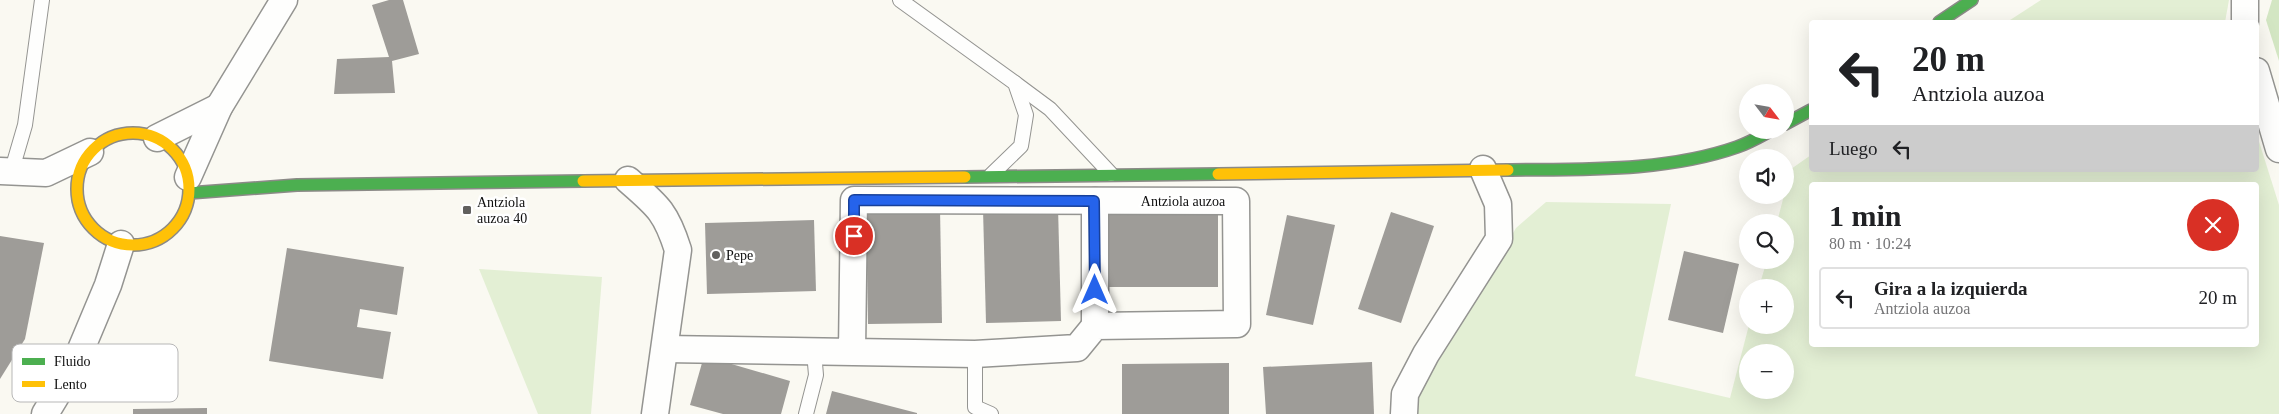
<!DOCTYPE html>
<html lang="es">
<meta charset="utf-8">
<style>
body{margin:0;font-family:Georgia,serif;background:#f6f6f6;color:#202124;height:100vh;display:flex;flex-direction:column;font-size:19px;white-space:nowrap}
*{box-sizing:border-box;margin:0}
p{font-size:16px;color:#757577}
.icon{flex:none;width:28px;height:28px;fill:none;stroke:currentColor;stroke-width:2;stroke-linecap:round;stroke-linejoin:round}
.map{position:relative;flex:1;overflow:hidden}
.sheet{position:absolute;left:1809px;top:182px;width:450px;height:165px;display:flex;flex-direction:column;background:#fff;border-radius:5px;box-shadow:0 5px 20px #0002}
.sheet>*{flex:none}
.hud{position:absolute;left:1809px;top:20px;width:450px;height:152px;border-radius:5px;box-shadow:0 5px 20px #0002;background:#fff;color:#202124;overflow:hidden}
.needle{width:32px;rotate:121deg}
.buttons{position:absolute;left:1739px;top:84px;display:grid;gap:10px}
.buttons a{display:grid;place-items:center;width:55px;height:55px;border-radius:50%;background:#fff;box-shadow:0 5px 20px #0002;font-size:25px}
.pin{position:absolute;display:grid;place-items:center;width:42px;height:42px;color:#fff;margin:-21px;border:2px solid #fff;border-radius:50%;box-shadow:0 1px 5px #0007}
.me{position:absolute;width:55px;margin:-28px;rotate:0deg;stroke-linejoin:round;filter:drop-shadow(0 0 4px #0008)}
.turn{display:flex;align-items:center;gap:18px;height:105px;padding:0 20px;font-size:22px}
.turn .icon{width:65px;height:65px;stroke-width:2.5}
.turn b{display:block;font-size:35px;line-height:42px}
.then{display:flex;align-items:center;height:48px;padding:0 20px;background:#0003;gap:10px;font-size:19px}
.round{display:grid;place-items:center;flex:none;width:52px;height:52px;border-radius:26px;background:#f6f6f6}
.head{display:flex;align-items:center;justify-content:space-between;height:85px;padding:0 20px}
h1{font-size:30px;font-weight:700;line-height:38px}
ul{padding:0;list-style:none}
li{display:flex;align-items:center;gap:15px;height:62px;margin:0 10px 8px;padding:0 10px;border:2px solid #e0e0e0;border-radius:5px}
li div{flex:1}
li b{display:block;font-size:19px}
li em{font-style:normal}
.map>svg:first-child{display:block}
.green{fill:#e3efd4;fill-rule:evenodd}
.forest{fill:#d3e6c3}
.building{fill:#9e9c98}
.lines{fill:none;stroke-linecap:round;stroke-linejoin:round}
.lane-casing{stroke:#949491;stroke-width:16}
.street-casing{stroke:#949491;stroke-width:29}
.fast-casing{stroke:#8b8a87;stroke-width:14}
.slow-casing{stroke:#8b8a87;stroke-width:14}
.lane{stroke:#fefefd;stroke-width:14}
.street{stroke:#fefefd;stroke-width:26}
.fast{stroke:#4caf50;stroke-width:11}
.slow{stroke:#ffc107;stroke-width:11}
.route-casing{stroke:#184099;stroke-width:12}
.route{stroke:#2563eb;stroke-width:9}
.poi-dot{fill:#61605e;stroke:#fff;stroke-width:2}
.labels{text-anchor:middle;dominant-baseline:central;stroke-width:5;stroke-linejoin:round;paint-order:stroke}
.street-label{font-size:14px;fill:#0e0e0e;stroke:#fff}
.poi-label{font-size:14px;fill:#0e0e0e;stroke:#fff;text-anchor:start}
.key{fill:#fff;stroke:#b7b7b7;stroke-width:1}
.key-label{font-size:14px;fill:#0e0e0e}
</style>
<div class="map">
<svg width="2279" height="414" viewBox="0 0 2279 414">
<rect width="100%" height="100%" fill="#faf9f2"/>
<!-- green -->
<g class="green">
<path d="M2041,0h188l-4,22h-218z"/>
<path d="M2256,132l23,73v209h-863v-15l100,-171 30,-26 125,2 -36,172 95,22 19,-73h36v-37l-26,-1 8,-27h18v-38h-8l14,-53 20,-14v15h445zM1811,185h445v160h-445zM1748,352h37v38h-37z"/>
<path d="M479,269l123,8 -11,137h-53z"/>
</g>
<!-- forest -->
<path class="forest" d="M2272,0h7v61l-13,-41z"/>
<!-- building -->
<g class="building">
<path d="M389,0h14l16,54 -27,7 3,32 -61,1 3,-35 52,-2 -17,-52z"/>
<path d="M1058,207l3,114 -75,2 -3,-114z"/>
<path d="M940,208l2,115 -74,1 -2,-115z"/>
<rect x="1108" y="212" width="110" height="75"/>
<path d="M1391,212l43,14 -33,97 -43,-14z"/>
<path d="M1287,215l48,10 -22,100 -47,-10z"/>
<path d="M814,220l2,71 -109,3 -2,-71z"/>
<path d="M0,236l44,7 -19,96 -25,40z"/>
<path d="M287,248l117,19 -7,48 -37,-6 -3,18 34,5 -8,47 -114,-18z"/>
<path d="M1684,251l55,13 -16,69 -55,-13z"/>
<path d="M704,356l86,25 -9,33h-58l-33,-9z"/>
<path d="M1372,362l2,52h-108l-3,-47z"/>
<path d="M1229,363v51h-107v-50z"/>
<path d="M832,391l85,22v1h-91z"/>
<path d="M207,408v6h-74v-5z"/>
</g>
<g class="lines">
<defs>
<g id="lane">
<path d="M900,0l115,83 11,32 -5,31 -30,29"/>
<path d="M1015,83l35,26 61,65"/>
<path d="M11,173l14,-48 17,-125"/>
<path d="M975,354v53l16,7"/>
<path d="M806,414l10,-39 -2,-23"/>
</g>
<g id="street">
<path d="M2245,22v-22"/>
<path d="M2256,71l23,78"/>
<path d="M157,138l62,-31"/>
<path d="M0,171l46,2 44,-21"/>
<path d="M188,177l31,-70 65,-107"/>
<path d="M628,180c30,26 38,32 50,70l-23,164"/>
<path d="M1095,201v125"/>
<path d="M665,349l310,5 102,-6 18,-22 142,-2 -1,-123 -382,-1 -2,152"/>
<path d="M45,414l29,-48 34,-81 13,-41"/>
<path d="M1404,414l1,-20 21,-40 73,-115 -1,-35 -15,-35"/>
</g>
<g id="fast">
<path d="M1939,22l33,-22"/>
<path d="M1785,124l26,-14"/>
<path d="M1508,170c75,-1 158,2 229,-23 12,-4 24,-11 35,-17"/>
<path d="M965,177l253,-3"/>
<path d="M189,193l108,-8 286,-4"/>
</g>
<g id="slow">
<circle cx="133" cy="189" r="56"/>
<path d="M1218,174l290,-4"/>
<path d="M583,181l382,-4"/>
</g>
</defs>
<!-- lane casing -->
<use href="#lane" class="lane-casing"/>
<!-- street casing -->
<use href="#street" class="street-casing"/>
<!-- fast casing -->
<use href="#fast" class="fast-casing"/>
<!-- slow casing -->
<use href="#slow" class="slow-casing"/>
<!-- lane -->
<use href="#lane" class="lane"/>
<!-- street -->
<use href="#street" class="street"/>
<!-- fast -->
<use href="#fast" class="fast"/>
<!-- slow -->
<use href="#slow" class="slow"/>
</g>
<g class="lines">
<defs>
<path id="route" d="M854,236v-36l240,1 1,89"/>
</defs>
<!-- route casing -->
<use href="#route" class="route-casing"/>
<!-- route -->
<use href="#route" class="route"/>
</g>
<!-- markers -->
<g class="poi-dot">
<rect x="462" y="205" width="10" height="10" rx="2.5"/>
<circle cx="716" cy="255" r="5"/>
</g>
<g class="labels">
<!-- street labels -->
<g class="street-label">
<text x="1183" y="201">Antziola auzoa</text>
</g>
<!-- poi labels -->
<g class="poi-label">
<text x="477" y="202">Antziola<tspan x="477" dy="16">auzoa 40</tspan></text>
<text x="726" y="255">Pepe</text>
</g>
</g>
<!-- legend -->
<rect x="12" y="344" width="166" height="58" rx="8" class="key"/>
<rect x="22" y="358" width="23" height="7" fill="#4caf50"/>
<rect x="22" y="381" width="23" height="6" fill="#ffc107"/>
<g class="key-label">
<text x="54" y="366">Fluido</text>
<text x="54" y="389">Lento</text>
</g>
</svg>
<div class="buttons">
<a><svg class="needle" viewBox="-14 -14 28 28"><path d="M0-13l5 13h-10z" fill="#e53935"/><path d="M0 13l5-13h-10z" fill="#757577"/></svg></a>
<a><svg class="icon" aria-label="sound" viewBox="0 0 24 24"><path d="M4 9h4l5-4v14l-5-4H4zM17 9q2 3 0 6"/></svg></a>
<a><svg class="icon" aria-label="search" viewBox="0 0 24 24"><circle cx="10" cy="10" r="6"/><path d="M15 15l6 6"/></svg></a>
<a>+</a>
<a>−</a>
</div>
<div class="pin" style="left:854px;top:236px;background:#d93025"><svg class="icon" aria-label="arrive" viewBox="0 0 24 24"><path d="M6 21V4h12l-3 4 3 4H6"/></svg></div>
<svg class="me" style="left:1095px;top:290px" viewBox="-20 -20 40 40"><path d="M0-17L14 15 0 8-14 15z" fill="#2563eb" stroke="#fff" stroke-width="4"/></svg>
<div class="hud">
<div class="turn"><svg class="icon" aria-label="left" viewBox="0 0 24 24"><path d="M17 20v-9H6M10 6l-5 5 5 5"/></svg><div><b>20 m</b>Antziola auzoa</div></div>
<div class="then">Luego<svg class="icon" aria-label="left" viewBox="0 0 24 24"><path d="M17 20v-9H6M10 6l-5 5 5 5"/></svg></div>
</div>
<section class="sheet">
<div class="head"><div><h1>1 min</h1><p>80 m · 10:24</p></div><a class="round" style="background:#d93025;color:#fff"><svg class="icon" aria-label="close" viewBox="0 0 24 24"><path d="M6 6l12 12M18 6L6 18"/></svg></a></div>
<ul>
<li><svg class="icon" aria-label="left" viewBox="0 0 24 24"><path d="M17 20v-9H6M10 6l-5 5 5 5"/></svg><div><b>Gira a la izquierda</b><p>Antziola auzoa</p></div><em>20 m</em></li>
</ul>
</section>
</div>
